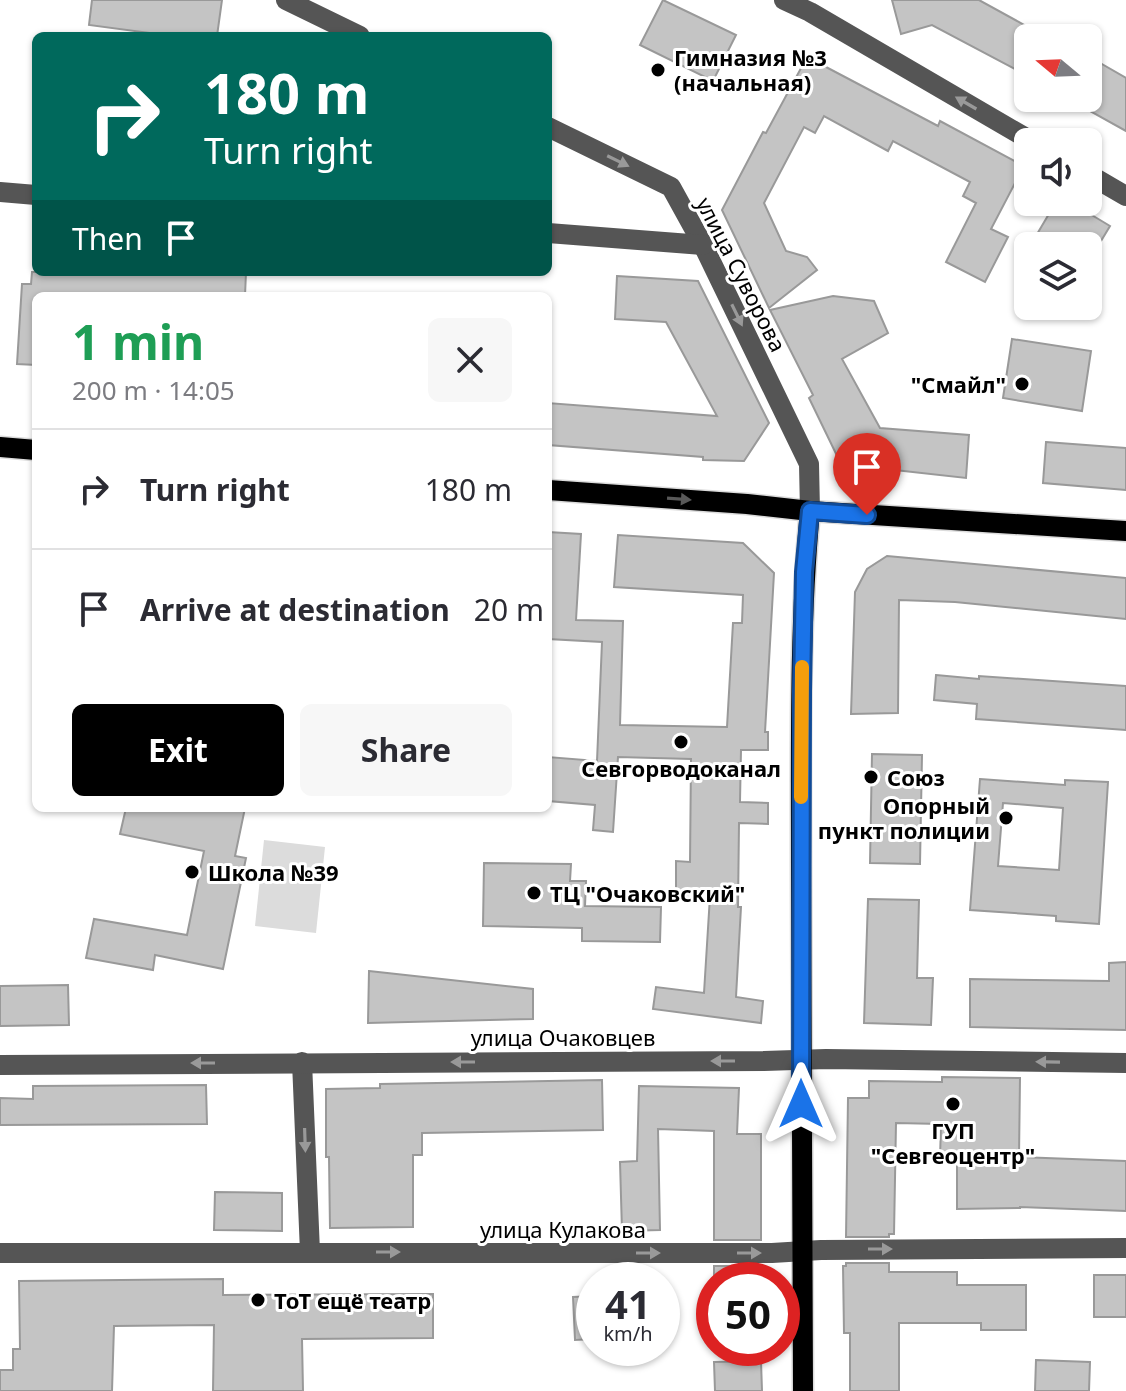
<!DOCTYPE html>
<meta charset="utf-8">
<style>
body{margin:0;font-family:"Noto Sans",sans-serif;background:#f7f7f7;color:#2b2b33;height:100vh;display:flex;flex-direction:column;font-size:30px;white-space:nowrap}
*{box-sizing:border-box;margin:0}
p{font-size:26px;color:#7c7c81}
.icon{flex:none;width:44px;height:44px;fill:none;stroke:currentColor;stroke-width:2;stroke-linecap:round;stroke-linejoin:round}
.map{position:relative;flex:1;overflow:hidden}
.sheet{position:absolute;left:32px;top:292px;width:520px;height:520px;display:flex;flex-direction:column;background:#fff;border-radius:12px;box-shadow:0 2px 6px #0004}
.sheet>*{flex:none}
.top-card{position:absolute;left:32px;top:32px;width:520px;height:244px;border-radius:12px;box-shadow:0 2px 6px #0004;background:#00695c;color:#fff;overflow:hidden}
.needle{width:52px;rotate:289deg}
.tools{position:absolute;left:1014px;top:24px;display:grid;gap:16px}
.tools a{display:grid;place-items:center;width:88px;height:88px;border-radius:12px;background:#fff;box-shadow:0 2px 6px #0004;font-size:40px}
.speed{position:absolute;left:576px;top:1262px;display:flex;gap:16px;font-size:40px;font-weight:700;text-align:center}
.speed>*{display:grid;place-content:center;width:104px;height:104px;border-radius:50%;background:#fff;box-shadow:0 2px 6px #0004;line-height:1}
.speed small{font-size:20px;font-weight:400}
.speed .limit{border:12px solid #d22;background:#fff;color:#111}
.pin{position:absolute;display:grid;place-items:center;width:68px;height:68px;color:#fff;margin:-82px -34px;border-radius:50% 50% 50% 0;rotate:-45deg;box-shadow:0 0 8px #0007}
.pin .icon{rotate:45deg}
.me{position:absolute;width:88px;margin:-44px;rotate:0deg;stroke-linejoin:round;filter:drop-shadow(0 0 6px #0008)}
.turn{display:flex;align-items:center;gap:28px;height:168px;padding:0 40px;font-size:36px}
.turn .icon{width:104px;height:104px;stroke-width:2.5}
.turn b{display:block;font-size:56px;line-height:68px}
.then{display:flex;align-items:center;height:76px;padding:0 40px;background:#0003;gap:16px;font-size:30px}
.round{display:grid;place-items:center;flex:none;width:84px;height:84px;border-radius:12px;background:#f7f7f7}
.summary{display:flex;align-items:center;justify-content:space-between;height:136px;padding:0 40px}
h1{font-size:48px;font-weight:700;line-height:60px;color:#1e9e55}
.primary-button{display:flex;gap:16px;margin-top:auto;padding:16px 40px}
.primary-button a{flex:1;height:92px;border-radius:12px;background:#000;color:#fff;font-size:32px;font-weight:700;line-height:92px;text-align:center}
.primary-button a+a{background:#f7f7f7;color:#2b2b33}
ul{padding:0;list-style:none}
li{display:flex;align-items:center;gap:24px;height:120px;padding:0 40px;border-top:2px solid #e1e1e2}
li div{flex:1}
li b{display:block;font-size:30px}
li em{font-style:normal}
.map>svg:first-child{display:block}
.green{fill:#dcdcdc}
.building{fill:#c4c4c4;stroke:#999;stroke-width:2;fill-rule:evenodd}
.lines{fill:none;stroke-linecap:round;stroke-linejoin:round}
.major-casing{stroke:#dbdbdb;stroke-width:23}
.minor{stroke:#555;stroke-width:20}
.major{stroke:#000;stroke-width:20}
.oneway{fill:#999}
.oneway2{fill:#595959}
.route-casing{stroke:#114b97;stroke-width:20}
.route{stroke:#1a73e8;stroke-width:14}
.slow{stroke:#f59e0b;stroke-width:14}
.poi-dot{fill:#000;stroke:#fff;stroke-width:3}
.labels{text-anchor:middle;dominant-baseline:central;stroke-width:6;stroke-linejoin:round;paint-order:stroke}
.poi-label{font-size:22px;font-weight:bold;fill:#000;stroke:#fff;text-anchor:start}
.street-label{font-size:22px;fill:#000;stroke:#fff}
</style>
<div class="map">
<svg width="1126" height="1391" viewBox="0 0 1126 1391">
<rect width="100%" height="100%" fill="#fff"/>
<!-- green -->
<path class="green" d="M264,840l61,7 -9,86 -61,-7z"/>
<!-- building -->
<g class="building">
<path d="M92,0h130l-5,36h-45l-83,-11z"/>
<path d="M663,0l73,35 -23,46 -73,-36z"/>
<path d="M892,0h87l49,27v49l-96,-51 -31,9z"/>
<path d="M1088,56l38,22v53l-38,-21z"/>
<path d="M807,57l131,69 2,-5 84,45 -33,63 17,8 -23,45 -39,-20 30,-59 -13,-7 7,-14 -77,-41 -5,10 -64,-35 -9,17 -11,-6 -40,76 22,48 21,6 10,13 -48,38 -47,-98 41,-78 3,1z"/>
<path d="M1056,202h14l40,24 -12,20h-68z"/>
<path d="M32,272h214l-1,24h-209v69l-19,-1 5,-80h9z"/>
<path d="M617,276l81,5 71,142 -25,38 -41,-1v-3l-155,-12v-42l169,13 -51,-94 -51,-3z"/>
<path d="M833,296l41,5 14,32 -46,26 38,69 89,7 -3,43 -125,-14 -32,-66 4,-3 -43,-85z"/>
<path d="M1012,339l79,12 -9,60 -79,-13z"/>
<path d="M1046,442l80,6v42l-83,-7z"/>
<path d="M548,532l33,2 -5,86 47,1 -3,104 107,2 6,-104h9l1,-28 -129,-8 4,-52 125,8 31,30 -9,159h3v18h-27l-1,52 28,1v21l-29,-1 -1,84h3l-5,90 27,4 -2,22 -108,-14 3,-22 48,6 6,-97 -34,-1v-34l14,1 1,-103 -73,-2 -5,75 -20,-2 2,-25 -47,-4v-44l49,4 5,-119 -54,-3z"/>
<path d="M887,556l239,22v41l-171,-17 -56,-2 -1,113 -47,1 4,-122 12,-23z"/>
<path d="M936,675l43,4v-3l147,10v44l-150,-11 1,-15 -43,-4z"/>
<path d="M872,754l50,1 -2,109 -50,-1z"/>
<path d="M980,779l85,6v-5l43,2 -9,142 -43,-3v-5l-86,-6zM1003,803l60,5 -4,62 -61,-4z"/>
<path d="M126,808h119l-10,48 11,2 -23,111 -68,-14 -2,15 -67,-12 8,-39 93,16 17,-84 -84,-17z"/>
<path d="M484,863l87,1 -1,17h16l-1,25 76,1 -1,35 -78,-1v-13l-99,-2z"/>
<path d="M868,899l51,1 -2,78h16l-2,47 -67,-2z"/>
<path d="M1126,962v68l-156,-3v-48l139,2v-18z"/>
<path d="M369,971l164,18v30l-165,4z"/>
<path d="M68,985l1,40 -69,1v-40z"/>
<path d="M942,1077l78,1 -1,79 107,4v50l-106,-4v1l-63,1v-51h-17l1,-34 -45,-1 -2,111h-5v3h-43l2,-139h21v-17l73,1z"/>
<path d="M602,1080l1,50 -181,3v22h-9v72l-83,1 -1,-71h-3v-68l54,-1v-4z"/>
<path d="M206,1085l1,39 -207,1v-27l33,1v-13z"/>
<path d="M639,1086l100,2 -2,46h24v106h-47v-109l-56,-2 2,101 -38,1 -2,-69 17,-1z"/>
<path d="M215,1192l67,1v38l-68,-1z"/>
<path d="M846,1263h43v9h68v13h69v45h-45v-7h-82v68h-49v-58h-6l-1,-67h3z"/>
<path d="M714,1266h47l-1,14h-46z"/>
<rect x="1094" y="1275" width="32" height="42"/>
<path d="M223,1279v16l210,-1v44l-131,1 1,52h-90l1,-66 -100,1 -2,65h-112v-21h13v-21h7l-1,-68z"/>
<path d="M594,1296v43l-19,1 -2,-43z"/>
<path d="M1036,1360l54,2 -1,29h-54z"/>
<path d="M761,1361l1,30h-47l-1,-29z"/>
</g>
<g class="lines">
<defs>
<g id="major">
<path d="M0,447l36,3"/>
<path d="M548,490l199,14 63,7 316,20"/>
<path d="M803,1391c-2,-176 -2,-352 -2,-528 0,-117 -2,-235 9,-352"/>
</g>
</defs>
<!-- major casing -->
<use href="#major" class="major-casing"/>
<!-- minor -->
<g class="minor">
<path d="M286,0l74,36"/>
<path d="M784,0l26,12 223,130"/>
<path d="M548,127l123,60 32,58 106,219 1,47"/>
<path d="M1088,174l38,22"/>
<path d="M0,192l36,3"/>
<path d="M548,233l155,12"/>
<path d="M302,1062l8,190"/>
<path d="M0,1065l764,-4 62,-2 300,4"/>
<path d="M0,1253h772l49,-3 305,-2"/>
</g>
<!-- major -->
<use href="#major" class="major"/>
</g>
<!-- one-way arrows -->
<defs><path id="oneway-solid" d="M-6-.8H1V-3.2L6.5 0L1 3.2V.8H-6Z" transform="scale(2)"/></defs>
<g class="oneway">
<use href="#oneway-solid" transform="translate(966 103) rotate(-150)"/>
<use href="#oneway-solid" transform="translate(618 161) rotate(26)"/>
<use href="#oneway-solid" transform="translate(737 315) rotate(64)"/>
<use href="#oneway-solid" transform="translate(723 1061) rotate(180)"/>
<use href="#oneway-solid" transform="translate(463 1062) rotate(180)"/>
<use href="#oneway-solid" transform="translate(1048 1062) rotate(-179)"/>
<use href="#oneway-solid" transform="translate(203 1063) rotate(180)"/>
<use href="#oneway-solid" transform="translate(305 1140) rotate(88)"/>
<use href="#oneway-solid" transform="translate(880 1249)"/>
<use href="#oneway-solid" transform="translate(388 1252)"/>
<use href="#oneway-solid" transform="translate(648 1253)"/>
<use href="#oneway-solid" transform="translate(749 1253)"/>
</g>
<use class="oneway2" href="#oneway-solid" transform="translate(679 499) rotate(4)"/>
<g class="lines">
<defs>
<path id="route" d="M801,1104l1,-413 2,-119 6,-61 57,4"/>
</defs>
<!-- route casing -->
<use href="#route" class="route-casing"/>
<!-- route -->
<use href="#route" class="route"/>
<!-- slow -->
<path class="slow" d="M801,797l1,-130"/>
</g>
<!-- markers -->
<g class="poi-dot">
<circle cx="658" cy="70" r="8"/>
<circle cx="1022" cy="384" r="8"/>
<circle cx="681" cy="742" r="8"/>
<circle cx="871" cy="777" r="8"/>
<circle cx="1006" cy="818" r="8"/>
<circle cx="192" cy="872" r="8"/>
<circle cx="534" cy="893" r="8"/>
<circle cx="953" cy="1104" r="8"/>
<circle cx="258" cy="1300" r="8"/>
</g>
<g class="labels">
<!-- poi labels -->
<g class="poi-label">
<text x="674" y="57">Гимназия №3<tspan x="674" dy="25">(начальная)</tspan></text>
<text x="1006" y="384" text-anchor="end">"Смайл"</text>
<text x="681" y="768" text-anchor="middle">Севгорводоканал</text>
<text x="887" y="777">Союз</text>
<text x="990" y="805" text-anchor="end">Опорный<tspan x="990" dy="25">пункт полиции</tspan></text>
<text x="208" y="872">Школа №39</text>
<text x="550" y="893">ТЦ "Очаковский"</text>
<text x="953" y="1130" text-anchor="middle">ГУП<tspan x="953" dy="25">"Севгеоцентр"</tspan></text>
<text x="274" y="1300">ТоТ ещё театр</text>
</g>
<!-- street labels -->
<g class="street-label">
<text transform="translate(742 274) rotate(63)">улица Суворова</text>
<text x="563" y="1037">улица Очаковцев</text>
<text x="563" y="1229">улица Кулакова</text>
</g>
</g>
</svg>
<div class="tools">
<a><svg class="needle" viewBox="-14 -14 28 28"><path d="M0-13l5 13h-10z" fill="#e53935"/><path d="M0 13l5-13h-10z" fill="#7c7c81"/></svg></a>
<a><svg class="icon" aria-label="sound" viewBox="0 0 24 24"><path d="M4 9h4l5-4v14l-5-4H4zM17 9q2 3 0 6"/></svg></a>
<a><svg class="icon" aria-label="layers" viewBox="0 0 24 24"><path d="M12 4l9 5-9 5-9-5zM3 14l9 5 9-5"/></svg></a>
</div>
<div class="speed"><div>41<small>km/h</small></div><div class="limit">50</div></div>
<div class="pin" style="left:867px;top:515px;background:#d93025"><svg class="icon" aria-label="arrive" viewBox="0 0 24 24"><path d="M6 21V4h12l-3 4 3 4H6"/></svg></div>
<svg class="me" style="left:801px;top:1104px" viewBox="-20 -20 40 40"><path d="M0-17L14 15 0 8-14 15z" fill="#1a73e8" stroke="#fff" stroke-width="4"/></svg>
<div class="top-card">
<div class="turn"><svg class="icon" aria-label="right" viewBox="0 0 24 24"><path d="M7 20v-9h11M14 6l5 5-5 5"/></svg><div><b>180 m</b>Turn right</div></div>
<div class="then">Then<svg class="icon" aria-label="arrive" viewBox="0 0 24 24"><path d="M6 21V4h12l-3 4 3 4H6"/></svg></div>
</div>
<section class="sheet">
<div class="summary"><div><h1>1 min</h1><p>200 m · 14:05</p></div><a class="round"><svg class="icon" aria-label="close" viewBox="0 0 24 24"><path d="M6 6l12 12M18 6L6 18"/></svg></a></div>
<ul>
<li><svg class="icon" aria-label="right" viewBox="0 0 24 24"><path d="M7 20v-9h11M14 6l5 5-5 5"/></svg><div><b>Turn right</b></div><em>180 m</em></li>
<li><svg class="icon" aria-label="arrive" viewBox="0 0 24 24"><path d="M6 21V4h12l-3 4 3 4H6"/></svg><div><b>Arrive at destination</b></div><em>20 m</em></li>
</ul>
<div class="primary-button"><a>Exit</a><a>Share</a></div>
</section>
</div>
